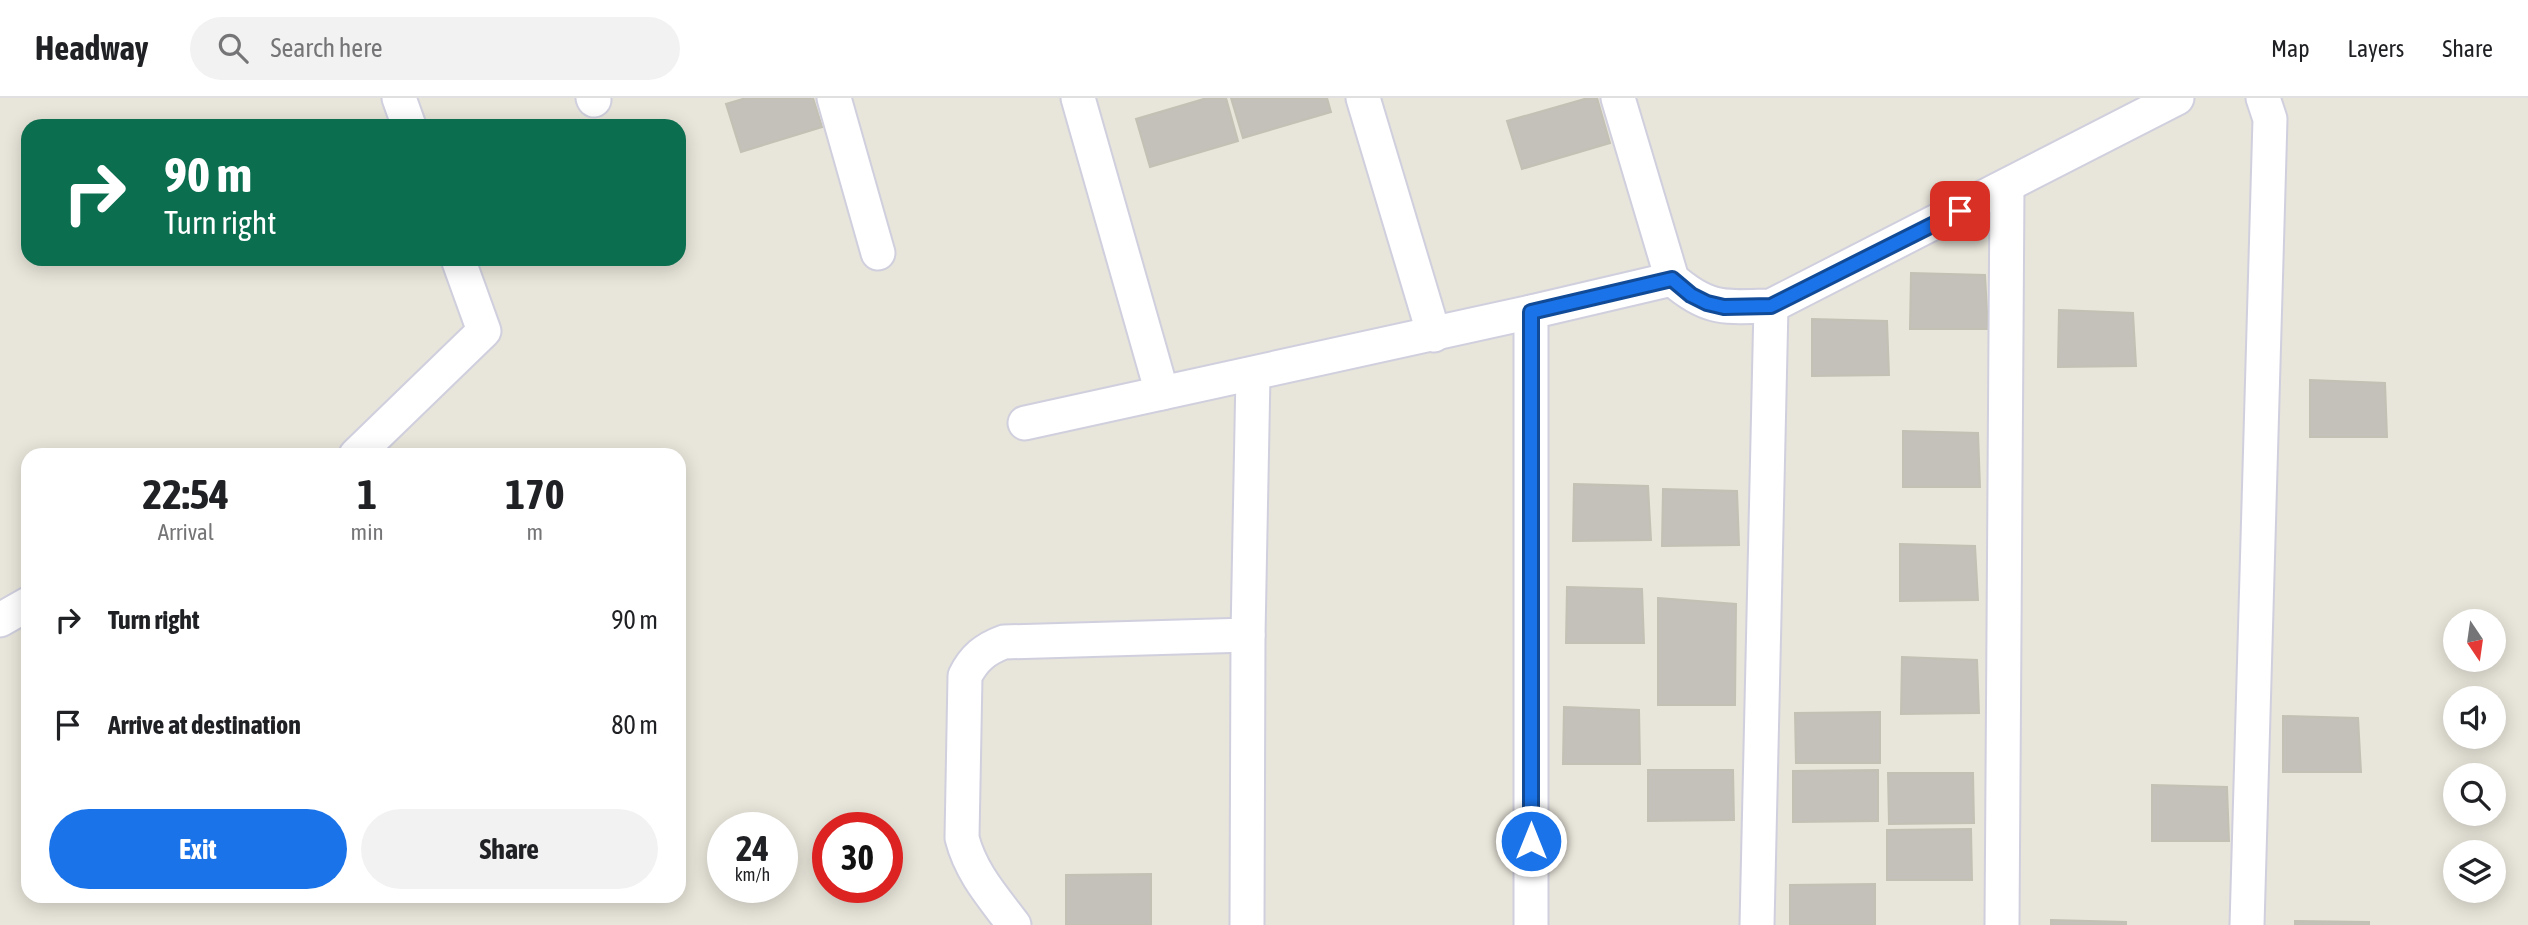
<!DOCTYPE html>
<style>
body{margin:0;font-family:"Asap Condensed",sans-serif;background:#f2f2f2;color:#202124;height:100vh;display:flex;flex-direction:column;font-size:26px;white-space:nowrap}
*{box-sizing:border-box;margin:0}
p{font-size:23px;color:#757577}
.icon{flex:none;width:38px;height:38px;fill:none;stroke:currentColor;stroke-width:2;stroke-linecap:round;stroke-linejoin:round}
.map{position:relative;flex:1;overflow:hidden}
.drawer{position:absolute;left:21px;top:350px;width:665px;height:455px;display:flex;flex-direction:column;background:#fff;border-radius:21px;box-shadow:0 4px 18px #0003}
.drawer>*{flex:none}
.guide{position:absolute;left:21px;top:21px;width:665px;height:147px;border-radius:21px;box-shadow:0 4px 18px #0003;background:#0b6e4f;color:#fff;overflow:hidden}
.needle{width:46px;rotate:167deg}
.controls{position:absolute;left:2443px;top:511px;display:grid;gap:14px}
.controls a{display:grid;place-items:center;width:63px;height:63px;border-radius:50%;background:#fff;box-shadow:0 4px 18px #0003;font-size:35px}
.speed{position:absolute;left:707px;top:714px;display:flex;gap:14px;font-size:35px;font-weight:700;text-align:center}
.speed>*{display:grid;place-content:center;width:91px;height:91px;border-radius:50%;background:#fff;box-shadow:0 4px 18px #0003;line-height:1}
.speed small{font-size:18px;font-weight:400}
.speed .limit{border:10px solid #d22;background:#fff;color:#111}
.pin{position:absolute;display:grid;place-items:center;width:60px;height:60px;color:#fff;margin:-30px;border-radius:14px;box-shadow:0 4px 10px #0006}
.me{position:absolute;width:77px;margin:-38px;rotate:0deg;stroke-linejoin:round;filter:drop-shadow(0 0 5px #0008)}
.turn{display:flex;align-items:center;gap:24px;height:147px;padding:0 28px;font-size:32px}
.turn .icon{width:91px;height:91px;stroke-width:2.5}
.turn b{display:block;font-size:49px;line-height:60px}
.eta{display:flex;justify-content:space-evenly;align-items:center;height:119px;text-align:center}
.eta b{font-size:42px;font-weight:700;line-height:49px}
.action{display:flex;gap:14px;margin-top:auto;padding:14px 28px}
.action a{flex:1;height:80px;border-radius:42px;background:#1a73e8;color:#fff;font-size:28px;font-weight:700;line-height:80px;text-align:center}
.action a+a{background:#f2f2f2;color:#202124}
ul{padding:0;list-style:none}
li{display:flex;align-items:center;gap:21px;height:105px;padding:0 28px}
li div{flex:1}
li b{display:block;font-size:26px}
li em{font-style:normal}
header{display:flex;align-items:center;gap:42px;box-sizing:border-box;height:98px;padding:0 35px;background:#fff;border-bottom:2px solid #e0e0e0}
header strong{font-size:33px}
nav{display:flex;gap:38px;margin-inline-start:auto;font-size:24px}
.search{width:490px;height:63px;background:#f2f2f2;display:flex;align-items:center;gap:18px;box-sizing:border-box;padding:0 24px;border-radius:38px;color:#757577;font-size:26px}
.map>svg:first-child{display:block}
.building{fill:#c3c1ba;stroke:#c3c0b4;stroke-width:2}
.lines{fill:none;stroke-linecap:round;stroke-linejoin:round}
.street-casing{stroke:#d0cfde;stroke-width:37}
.street{stroke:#fff;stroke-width:33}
.route-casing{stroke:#114b97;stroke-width:18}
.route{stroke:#1a73e8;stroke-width:12}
</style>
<header>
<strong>Headway</strong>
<div class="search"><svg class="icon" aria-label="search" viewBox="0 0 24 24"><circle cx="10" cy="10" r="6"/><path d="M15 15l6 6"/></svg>Search here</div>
<nav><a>Map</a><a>Layers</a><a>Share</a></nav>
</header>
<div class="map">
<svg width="2528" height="827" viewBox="0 0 2528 827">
<rect width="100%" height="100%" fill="#e8e5da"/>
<!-- building -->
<g class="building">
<path d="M746,0h67l9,29 -81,25 -15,-48z"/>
<path d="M1207,0h19l12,43 -88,26 -14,-48z"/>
<path d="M1231,0h96l4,14 -88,26z"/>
<path d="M1588,0h9l13,45 -88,26 -15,-48z"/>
<path d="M1911,175l74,2 3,54h-78z"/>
<path d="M2059,212l74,3 3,53 -78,1z"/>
<path d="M1812,221l75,2 2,54 -77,1z"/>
<path d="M2310,282l75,3 2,54h-77z"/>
<path d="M1903,333l75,2 2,54h-77z"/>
<path d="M1574,386l74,2 3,54 -78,1z"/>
<path d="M1663,391l74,2 2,54 -77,1z"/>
<path d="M1900,446l75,2 3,54 -78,1z"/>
<path d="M1567,489l75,2 2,54h-78z"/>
<path d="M1658,500l78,6 -1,101h-77z"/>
<path d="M1902,559l75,3 2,53 -78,1z"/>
<path d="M1564,609l75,3 1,54h-77z"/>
<path d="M1880,614v51h-84l-1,-50z"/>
<path d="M2283,618l75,2 3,54h-78z"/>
<path d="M1648,672h85l1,50 -86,1z"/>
<path d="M1878,672v51l-85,1v-51z"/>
<path d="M1888,675h85l1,50 -85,1z"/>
<path d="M2152,687l75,2 2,54h-77z"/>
<path d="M1971,731l1,51h-85v-50z"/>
<path d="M1151,776v51h-85v-50z"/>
<path d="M1875,786v41h-85v-40z"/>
<path d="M2051,822l75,2v3h-75z"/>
<path d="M2295,823l74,1v3h-74z"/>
</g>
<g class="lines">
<defs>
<g id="street">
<path d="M399,0l10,28"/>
<path d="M593,0l1,2"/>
<path d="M834,0l44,155"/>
<path d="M1078,0l84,295"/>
<path d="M1363,0l71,237"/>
<path d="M1618,0l54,181c37,32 53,28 99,27l406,-208"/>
<path d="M1025,325l506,-111"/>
<path d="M356,357l128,-124 -26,-72"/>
<path d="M0,522l28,-16"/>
<path d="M1014,827c-21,-28 -43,-52 -52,-87l3,-162c9,-18 20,-27 39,-34l244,-7"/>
<path d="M1247,827l1,-290 5,-261"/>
<path d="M1531,827v-613l141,-33"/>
<path d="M1757,827l14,-619"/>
<path d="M2002,827l5,-738"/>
<path d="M2247,827l23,-806 -7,-21"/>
</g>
</defs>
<!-- street casing -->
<use href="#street" class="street-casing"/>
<!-- street -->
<use href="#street" class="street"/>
</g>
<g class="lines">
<defs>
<path id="route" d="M1531,743v-529l141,-33 19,16 16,8 17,4 47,-1 189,-95"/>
</defs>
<!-- route casing -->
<use href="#route" class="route-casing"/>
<!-- route -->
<use href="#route" class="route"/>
</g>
</svg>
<div class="controls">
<a><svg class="needle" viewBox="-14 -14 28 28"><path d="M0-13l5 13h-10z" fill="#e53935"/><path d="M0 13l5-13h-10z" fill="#757577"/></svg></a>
<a><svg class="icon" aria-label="sound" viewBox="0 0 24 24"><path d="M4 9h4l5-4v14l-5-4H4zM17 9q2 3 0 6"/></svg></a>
<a><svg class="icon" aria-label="search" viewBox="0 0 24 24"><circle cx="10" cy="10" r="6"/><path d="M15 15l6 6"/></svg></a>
<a><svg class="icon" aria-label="layers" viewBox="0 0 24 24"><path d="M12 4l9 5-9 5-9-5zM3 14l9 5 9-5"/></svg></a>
</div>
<div class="speed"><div>24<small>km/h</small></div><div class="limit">30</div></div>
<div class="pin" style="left:1960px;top:113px;background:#d93025"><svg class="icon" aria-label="arrive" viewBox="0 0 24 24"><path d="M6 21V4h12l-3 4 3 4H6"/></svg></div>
<svg class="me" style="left:1531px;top:743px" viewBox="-20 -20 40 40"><circle r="17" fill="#1a73e8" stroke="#fff" stroke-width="3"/><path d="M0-11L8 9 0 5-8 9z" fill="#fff"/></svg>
<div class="guide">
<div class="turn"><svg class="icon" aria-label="right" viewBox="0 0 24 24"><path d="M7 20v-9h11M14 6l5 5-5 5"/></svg><div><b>90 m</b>Turn right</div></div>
</div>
<section class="drawer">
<div class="eta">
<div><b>22:54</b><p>Arrival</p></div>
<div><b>1</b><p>min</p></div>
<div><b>170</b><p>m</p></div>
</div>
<ul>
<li><svg class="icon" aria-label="right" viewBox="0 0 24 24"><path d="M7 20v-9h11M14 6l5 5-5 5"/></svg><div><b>Turn right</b></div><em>90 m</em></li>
<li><svg class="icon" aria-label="arrive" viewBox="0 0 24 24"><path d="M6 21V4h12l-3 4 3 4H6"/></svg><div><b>Arrive at destination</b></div><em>80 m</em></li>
</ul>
<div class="action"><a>Exit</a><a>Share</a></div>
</section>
</div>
